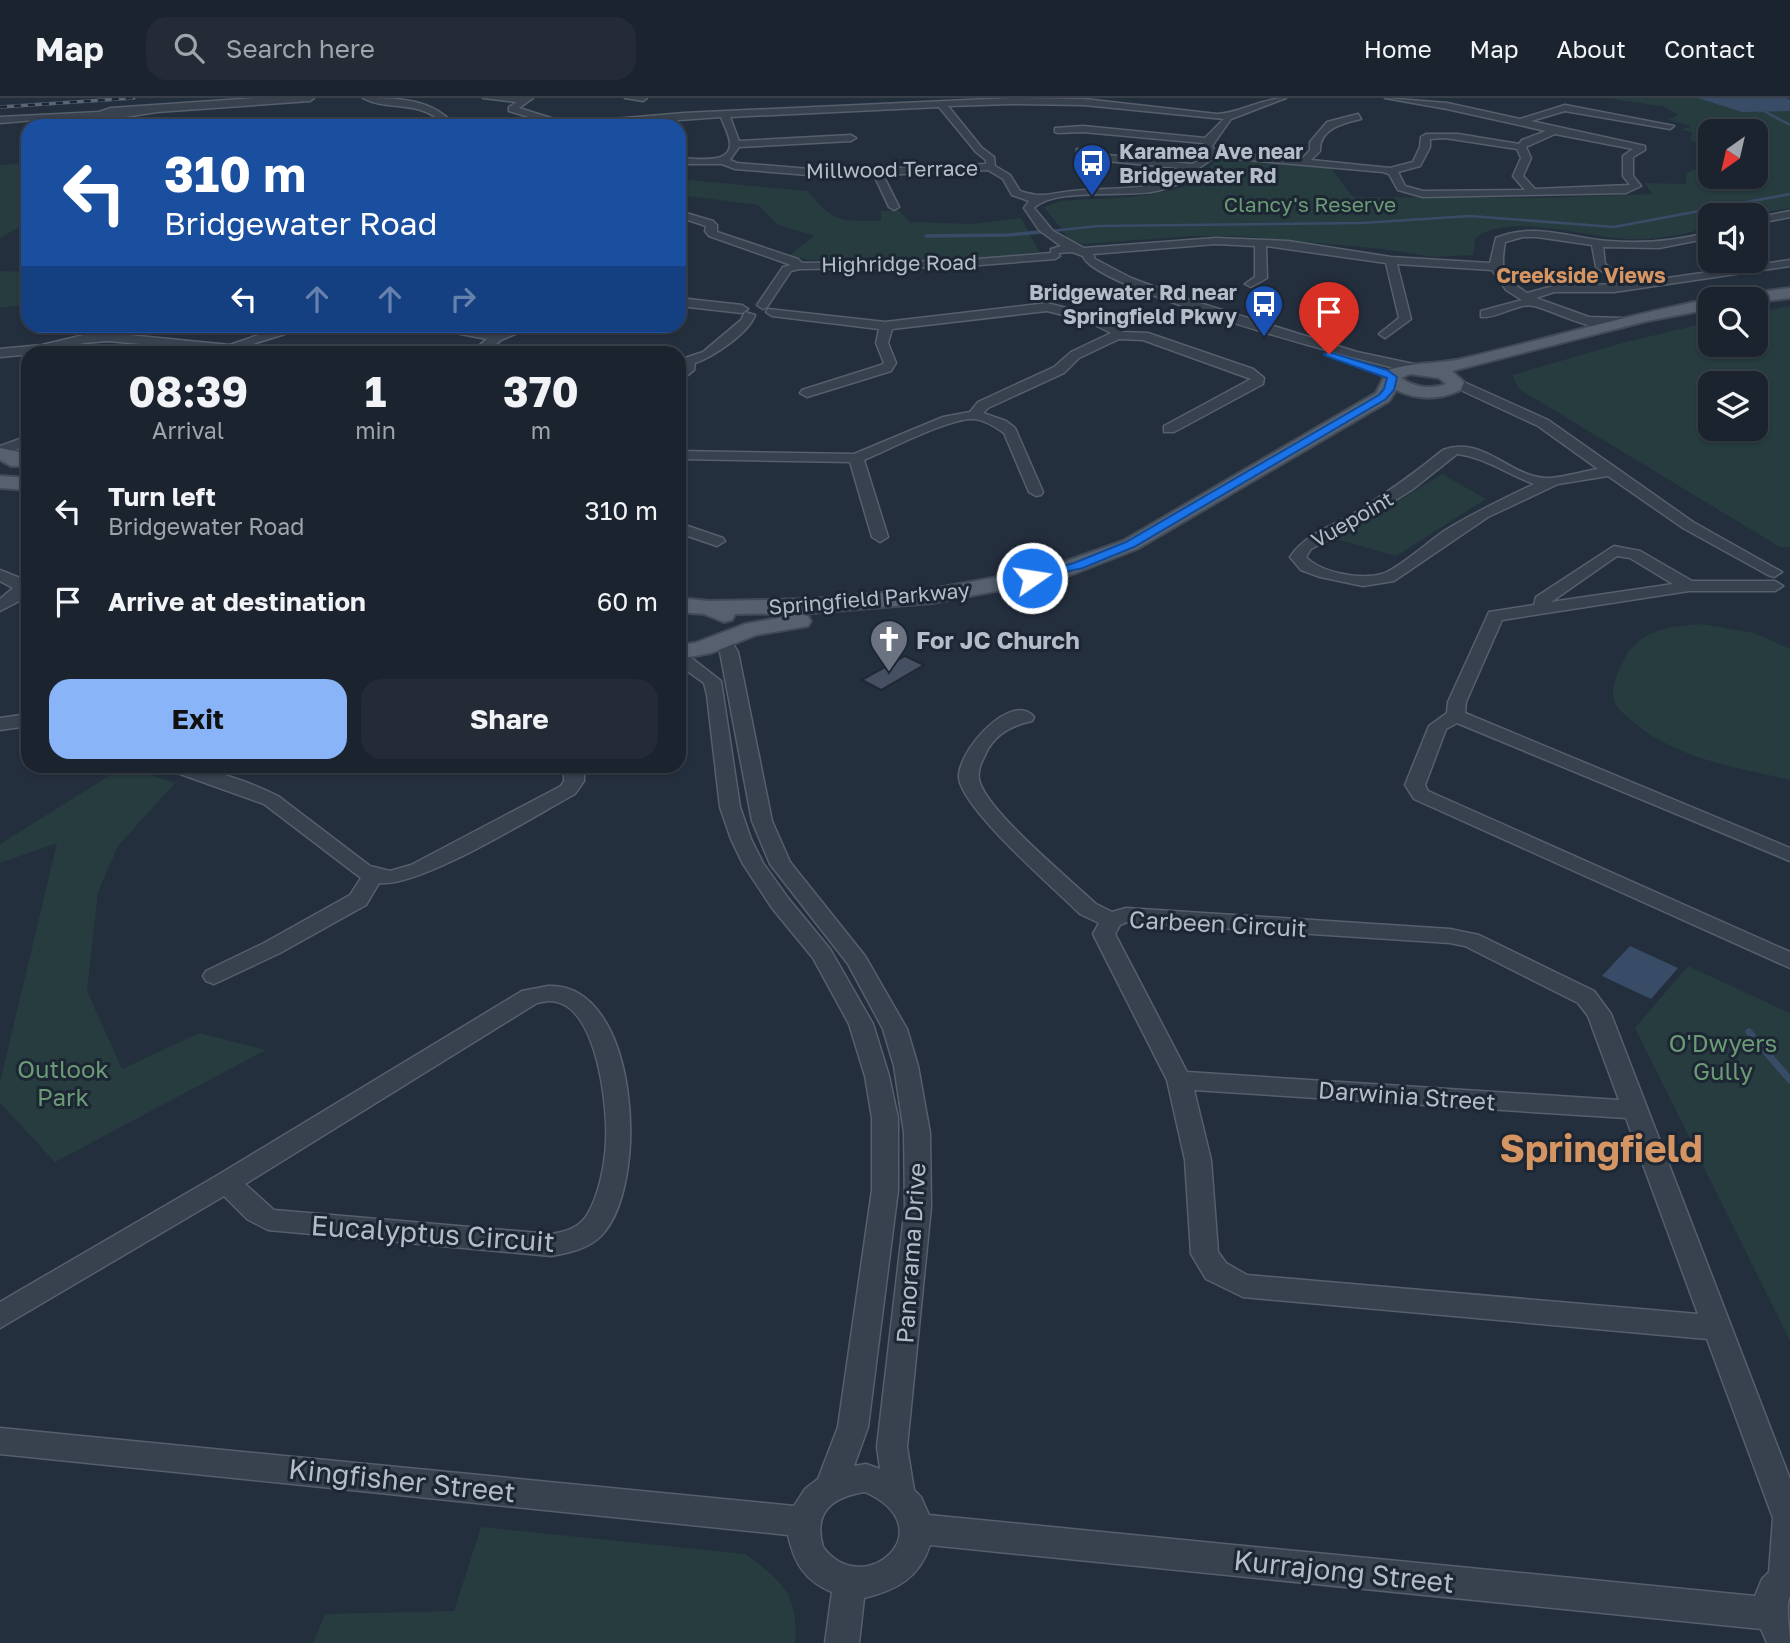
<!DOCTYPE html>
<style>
body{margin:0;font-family:"Golos Text",sans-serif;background:#242b36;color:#f1f3f6;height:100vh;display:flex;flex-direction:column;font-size:26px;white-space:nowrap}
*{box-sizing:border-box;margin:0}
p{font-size:23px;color:#a0a4aa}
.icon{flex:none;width:38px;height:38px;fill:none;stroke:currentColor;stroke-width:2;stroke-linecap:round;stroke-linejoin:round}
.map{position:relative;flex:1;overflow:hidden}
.sheet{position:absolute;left:21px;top:248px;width:665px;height:427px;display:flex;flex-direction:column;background:#1b232e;border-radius:21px;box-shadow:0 2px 5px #0004,0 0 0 2px #39404a}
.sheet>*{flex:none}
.top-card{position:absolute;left:21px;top:21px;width:665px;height:214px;border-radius:21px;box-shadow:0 2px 5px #0004,0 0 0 2px #39404a;background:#1a4fa0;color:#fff;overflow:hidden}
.needle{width:46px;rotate:214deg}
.fabs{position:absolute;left:1698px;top:21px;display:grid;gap:14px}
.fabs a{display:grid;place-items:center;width:70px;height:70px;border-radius:14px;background:#1b232e;box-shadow:0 2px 5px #0004,0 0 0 2px #39404a;font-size:35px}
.pin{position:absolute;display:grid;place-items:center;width:60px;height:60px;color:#fff;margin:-72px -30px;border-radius:50% 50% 50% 0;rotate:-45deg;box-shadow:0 0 7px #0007}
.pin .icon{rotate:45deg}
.me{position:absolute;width:77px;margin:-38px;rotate:77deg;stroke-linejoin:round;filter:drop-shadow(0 0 5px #0008)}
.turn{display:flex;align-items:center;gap:24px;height:147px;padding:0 28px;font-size:32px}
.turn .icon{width:91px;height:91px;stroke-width:2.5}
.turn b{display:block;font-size:49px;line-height:60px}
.lanes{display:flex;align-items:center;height:66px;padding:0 28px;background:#0003;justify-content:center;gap:35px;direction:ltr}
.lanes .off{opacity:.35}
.eta{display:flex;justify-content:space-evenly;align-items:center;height:119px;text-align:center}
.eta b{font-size:42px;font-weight:700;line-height:49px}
.cta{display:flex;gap:14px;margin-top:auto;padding:14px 28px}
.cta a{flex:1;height:80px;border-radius:21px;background:#8ab4f8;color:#111;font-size:28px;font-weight:700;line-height:80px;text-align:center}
.cta a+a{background:#242b36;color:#f1f3f6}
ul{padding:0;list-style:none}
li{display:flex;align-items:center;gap:21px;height:91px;padding:0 28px}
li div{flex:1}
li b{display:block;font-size:26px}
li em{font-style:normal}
header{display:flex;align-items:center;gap:42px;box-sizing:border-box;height:98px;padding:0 35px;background:#1b232e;border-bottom:2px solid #39404a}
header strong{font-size:33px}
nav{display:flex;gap:38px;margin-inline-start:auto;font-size:24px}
.search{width:490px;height:63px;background:#242b36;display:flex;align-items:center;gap:18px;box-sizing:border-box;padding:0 24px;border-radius:21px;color:#a0a4aa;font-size:26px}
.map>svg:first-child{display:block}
.green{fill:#263c3f;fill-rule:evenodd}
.water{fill:#394c67}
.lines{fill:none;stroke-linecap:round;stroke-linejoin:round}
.stream-far2{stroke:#394c67;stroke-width:2.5}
.stream-far1{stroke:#394c67;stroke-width:3.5}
.stream{stroke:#394c67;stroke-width:7}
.building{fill:#455162;stroke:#1f2835;stroke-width:2}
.minor-casing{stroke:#565f6c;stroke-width:3}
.major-casing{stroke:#414a57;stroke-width:4}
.minor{fill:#38414e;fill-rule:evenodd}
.major{fill:#56606e;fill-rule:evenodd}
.rail-casing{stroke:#5a6575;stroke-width:3.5}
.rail{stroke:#1d2633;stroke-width:2.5;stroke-dasharray:7;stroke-linecap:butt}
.route{fill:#1a73e8;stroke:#114b97;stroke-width:2}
.labels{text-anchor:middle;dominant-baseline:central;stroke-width:6;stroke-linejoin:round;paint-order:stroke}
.far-poi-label{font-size:21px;font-weight:bold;fill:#b4bcc9;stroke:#1d2633;text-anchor:start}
.far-street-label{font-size:21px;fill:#b4bcc9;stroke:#1d2633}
.far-park-label{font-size:21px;fill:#6b9a76;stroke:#1d2633}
.far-neighbourhood-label{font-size:21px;font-weight:bold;fill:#d59563;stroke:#1d2633}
.poi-label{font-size:24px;font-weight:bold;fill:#b4bcc9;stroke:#1d2633;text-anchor:start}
.street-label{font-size:24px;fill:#b4bcc9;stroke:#1d2633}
.park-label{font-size:24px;fill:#6b9a76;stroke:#1d2633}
.near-street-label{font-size:28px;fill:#b4bcc9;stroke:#1d2633}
.near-district-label{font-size:38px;font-weight:bold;fill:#d59563;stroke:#1d2633}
</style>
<header>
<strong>Map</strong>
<div class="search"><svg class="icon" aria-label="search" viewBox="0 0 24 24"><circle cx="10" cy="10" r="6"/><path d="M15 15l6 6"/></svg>Search here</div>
<nav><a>Home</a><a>Map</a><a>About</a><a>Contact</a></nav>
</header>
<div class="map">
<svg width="1790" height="1545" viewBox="0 0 1790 1545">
<rect width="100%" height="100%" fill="#242f3e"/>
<!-- green -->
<g class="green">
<path d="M1608,0h182v110l-41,7h-39v12c-27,8 -53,13 -81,12 -38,-1 -126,-28 -154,0l-2,16 -39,2 -51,-8 -145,-13h-46l-109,8 -14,-5 -25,-32 16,-6c49,-4 106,0 149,-26l1,-9 8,-6 10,-1 102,8 23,30 186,1 114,-4 -9,-11 42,1v-11l10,-4 9,-17 -14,-13 1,-7 -10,-2 9,-4 -23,-6 10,-5 -13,-8zM1710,33h45v46h-45z"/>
<path d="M28,65v59l-28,16v-73z"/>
<path d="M679,81l129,12c28,34 31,29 73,30v-10l17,-1 12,12 62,2 49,-6 18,34 -90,10 -139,-2 -20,-5 24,-19 -36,-11 -20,-20 -79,-10z"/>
<path d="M0,173l28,1v32l-28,4z"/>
<path d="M1790,208v241h-10l-261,-158 -7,-14 114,-33 84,-20v23h45v-32zM1710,285h45v46h-45z"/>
<path d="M1442,376l44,25 -90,57 -60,-17z"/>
<path d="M1701,526l53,9 36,16v131c-55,-13 -114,-21 -158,-59 -6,-5 -16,-13 -18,-20 -4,-13 4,-29 9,-40 15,-31 47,-35 78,-37z"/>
<path d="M125,668l50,17 -57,63 -20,46 -11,99 35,78 77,-36 67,17 -211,112 -55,-59v-21l57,-239 -57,20v-19z"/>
<path d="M1688,868l102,47v328l-155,-313z"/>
<path d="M481,1429l265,27c36,29 53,39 49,89h-482l12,-29 129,-3z"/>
</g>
<!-- water -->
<g class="water">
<path d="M1698,0h88l4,2v11l-48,1z"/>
<path d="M1630,848l48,22 -27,31 -49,-23z"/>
</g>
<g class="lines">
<!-- stream-far2 -->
<g class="stream-far2">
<path d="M1760,11l30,16"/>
<path d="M1033,135l65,-7 264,-3 108,-7 144,11 176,-33"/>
</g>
<!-- stream-far1 -->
<path class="stream-far1" d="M926,138l82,-1 42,-4"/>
<!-- stream -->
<path class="stream" d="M1749,934l41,48"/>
</g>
<!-- building -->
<path class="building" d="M905,558l19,9 -43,25 -19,-10z"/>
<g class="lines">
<defs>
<g id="minor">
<path d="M257,0h57l-4,3 -153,11 -45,7 -53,-1 -59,5v-6l99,-5 12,-4z"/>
<path d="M363,0c33,0 70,0 92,28h-9c-26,-28 -58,-14 -83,-28z"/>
<path d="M483,0h50l-14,10 48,15 117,-10 327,-15 73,1 133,15c24,-1 45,-16 69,-16l-55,21 -19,27 4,6 86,7 8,-9v-8l17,-20 31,-8 3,5c-18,4 -42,10 -41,32l-9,9 79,8 23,-6 7,-15 1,-10 5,-3h32l61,10 3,-4 24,-9 -99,-22 -62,-11 62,5 73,16 45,-14 109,21 -4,3 -105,-18 -34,10 114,25v4l-12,7v19l8,10 -15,7 -203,4 -25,-7 -9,-16 -6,-2 -168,-15 -16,11 -2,7c-13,7 -25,13 -40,16 -31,7 -102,-4 -123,17l19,23 31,17 132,-10 72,3 103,16 99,6 6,-25c37,-16 74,0 112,3 35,3 68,0 102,-9v6l-51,10 -56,-1 2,17 29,19 156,-23v6l-176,26h-60l-18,6 53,19 33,1 6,4c-23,18 -70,-10 -94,-16 -16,-4 -36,13 -53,11v-6l41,-11 -16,-10 -14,-20 -95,-6 14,55 -26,19 -6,-4 20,-16 -13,-55 -120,-17 1,32 -16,9 -6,-3 10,-7v-31l-39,-2 -123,10 2,5 36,19 59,22 167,52 66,14v6l-5,1c-45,-8 -326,-84 -335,-117l-11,-4 -14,1 2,3 -5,3 -101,8 -155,2 -8,2 -24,36 -4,2 -6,-4 26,-38 8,-2 -82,-29 -4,-5 1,-5 -27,-9v-6l34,10 4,4v7l81,27 4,4 152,-2 97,-8v-4l10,-3 -22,-16 -15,-22 5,-7 -17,-6 -9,-16 -15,-9 -105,5 16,32 -5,3 -5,-3 -15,-32 -41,2 -98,-8 -13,-5h-43v-6c14,0 50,7 51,-13 0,-10 -6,-19 -9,-28l-125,9h-38l-49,-15v-4l8,-5zM1011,6l73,1 140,14 -19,19 -122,-12 -28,2v4l3,1 25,-1 120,11 4,8 -1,5 -14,8 -94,-10 -21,-5v4l19,7 93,9v3c-37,20 -75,15 -116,19 -24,2 -29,8 -53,0l-10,-16 -15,-9 -1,-9 -12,-9 -34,-42zM939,9l37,45 10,8v4l-153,7 -96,-8 -7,-3 9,-13 112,-6 5,-3 -5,-3 -112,6 -9,-24zM1555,36l78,15 -10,7v20l7,9 -95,4 -12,-13 8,-18 -5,-11zM1445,40l72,11 4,9 -8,18 12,14 -102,1 -18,-5 -7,-14 22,-6 10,-19v-8zM1537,139l55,8 4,22 25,17 -68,2 -26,7c-25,-16 -27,-22 -22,-51l18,-5z"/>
<path d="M625,0h22l-4,3z"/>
<path d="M1790,113v6l-35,7v-6z"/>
<path d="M679,200l63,7 6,4 -6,4 -63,-7z"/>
<path d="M1047,205l39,10 34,13 3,6 25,1 105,36 11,9 -1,6 -89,48h-10v-6l87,-47 -108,-39 -24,-1 -40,19 -15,15 -76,35 -5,5 23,8 9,7 28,64 -2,3 -5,1 -7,-4 -25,-59c-8,-6 -20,-13 -30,-14 -23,-2 -86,31 -110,41l24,77 -8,5 -8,-5 -22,-75 -171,-3v-8l175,3 89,-37 27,-5 8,-10 76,-35 17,-15 40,-19 -24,-12 -40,-10 -155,18 -4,14 8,20 -5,8 -84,26 -7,-4 2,-3 79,-25 3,-2 -8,-20 3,-14 -107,-13 -6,-4 2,-3 117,13z"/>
<path d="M745,214l10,3c-6,18 -42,42 -60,48l-1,7 -15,12v-12l6,-12 18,-6 38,-32z"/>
<path d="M434,228c22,-2 42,8 62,7 14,-1 22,-8 38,-7l-33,14 -17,14h-15l18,-15 -47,-9z"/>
<path d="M281,229l6,4 -2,3 -58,18 -119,-11 -24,2 -42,10 -42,4v-8l42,-4 42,-10 24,-2 122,12z"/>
<path d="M632,251l9,2 2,3 -17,-1z"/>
<path d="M1455,280l93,42 145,102 89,50 -8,5 -6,-2 -85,-47 -75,-52 -50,8 -70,33 -94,64 -31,5 -43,-9 -19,-7 -11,-13c16,-24 44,-31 68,-46 30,-19 57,-38 85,-61 40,-15 64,25 102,28 13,1 39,-7 53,-9l-60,-43 -88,-41v-6zM1457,356c27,3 52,21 77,30 -31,15 -61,29 -90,47 -16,11 -46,38 -62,43 -21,6 -61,-1 -76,-17l5,-8 50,-27 52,-33z"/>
<path d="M28,338v9l-28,10v-9z"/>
<path d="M679,425l44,15 2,3 -8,5 -38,-13z"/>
<path d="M1614,448l26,5 52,30h83l8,5 -8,5h-86l-187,29 -36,82 -1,11 325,135v13l-333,-138 -11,6 -21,56 3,6 362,161v16l-376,-169 -9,-14 24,-59 18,-13 1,-11 41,-90 45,-7 2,-8zM1617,458l13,2 43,26 -122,18z"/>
<path d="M0,472l25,10 3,5 -5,14 -23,12v-12l13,-11 -13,-7z"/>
<path d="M722,537l6,1 10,16 34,169 18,41 75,94 42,73 11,37 12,67 1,74 -24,240 7,43 7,7 8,18 826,81 7,-17 7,-7 4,-54 -66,-179 -464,-42 -37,-18 -15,-25 -6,-94 -18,-80 -74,-146 6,-11 -19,-9c-26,-26 -117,-104 -121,-136 -2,-27 53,-88 75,-61l-2,4c-18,4 -34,11 -44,28 -4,9 -11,19 -9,30 5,30 92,101 117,125l16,8 14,-4 324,21 29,6 115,56 17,23 179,465v117c-5,9 0,35 0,47h-23l-6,-14 -831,-84c-11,33 -33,45 -66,53l-5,45h-34l7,-51c-27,-11 -38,-29 -44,-57l-788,-81v-26l794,78 11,-17 13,-10 20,-52 34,-237v-72l-7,-42 -16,-52 -36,-66 -41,-50 -29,-44 -12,-25 -11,-32 -13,-112 -3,-12 -25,-18v-13l6,1 36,28 19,126 11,32 12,24 25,35 42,51 43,75 16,52 9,42v72l-30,237 -14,39 12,-2 14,5 -3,-22 28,-240 -1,-74 -10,-67 -11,-37 -35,-65 -78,-100 -18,-43 -32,-169 -7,-12zM1127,824l323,21 15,3 113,57 10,13 31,84 -432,-28 -72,-138 5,-9zM1194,992l432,28 72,196 -451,-39 -21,-12 -8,-11 -7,-92zM865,1394c82,37 -2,110 -42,55 -10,-35 9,-50 42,-55z"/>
<path d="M28,616v12l-28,4v-12z"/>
<path d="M167,668c38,0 76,13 111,30l92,70 20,5 21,-6 150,-79 3,-5v-15h20v15l-9,13c-41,22 -155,94 -196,89l-13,22 -86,48 -66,31 -8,-3 -3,-5 3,-5 58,-28 86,-48 11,-17 -97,-74 -95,-34z"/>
<path d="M548,888c91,-5 103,199 53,250 -13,13 -33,17 -50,20l-283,-26 -21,-11 -23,-23 -224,132v-26l218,-127 304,-184zM548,903c49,-2 60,106 58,141 -1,22 -7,54 -19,73 -8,13 -22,17 -36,19l-277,-24 -29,-26 292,-181z"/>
</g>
<g id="major">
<path d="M1790,190v10l-35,4v-3h-18l8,-5z"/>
<path d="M1710,201v10l-63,12 -195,50 12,11 -3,8c-21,10 -44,10 -65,0l-7,11 -252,148 -77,30 -128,24 -121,10 -76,1 -3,6 -8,2 -20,-8 -25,-2v-14l30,3 102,-2 121,-10 115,-21 76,-27 253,-148 11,-22c25,-10 52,-6 78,-13 82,-19 162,-43 245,-59zM1410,276l29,4 7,6c-15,6 -32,3 -45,-6z"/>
<path d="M0,350l19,4 9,10 -3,4h-14l-11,-6z"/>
<path d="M0,378l28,2v12l-28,-2z"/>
<path d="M800,516l8,2 3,5 -3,5 -52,9 -45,18 -32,6v-14l16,-2 50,-19z"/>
</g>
</defs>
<!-- minor casing -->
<use href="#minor" class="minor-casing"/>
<!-- major casing -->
<use href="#major" class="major-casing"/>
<!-- minor -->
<use href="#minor" class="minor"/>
<!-- major -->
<use href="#major" class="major"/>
<defs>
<path id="rail" d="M0,9l134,-9"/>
</defs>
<!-- rail casing -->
<use href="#rail" class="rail-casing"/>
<!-- rail -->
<use href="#rail" class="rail"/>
</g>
<!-- route -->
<path class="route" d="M1329,254l58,18 10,7 -3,13 -8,9 -252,148 -51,21 -55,12v-5l46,-12 52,-21 253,-147 5,-6 3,-11 -61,-22 -2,-2z"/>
<!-- icons -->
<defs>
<symbol id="bus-pin" viewBox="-11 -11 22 30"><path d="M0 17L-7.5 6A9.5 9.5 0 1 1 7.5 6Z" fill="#1a4fb4" stroke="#1d2633"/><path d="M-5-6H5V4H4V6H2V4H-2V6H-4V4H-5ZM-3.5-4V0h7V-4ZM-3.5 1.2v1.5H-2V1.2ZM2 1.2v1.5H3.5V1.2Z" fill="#fff"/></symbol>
<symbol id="church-pin" viewBox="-11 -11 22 30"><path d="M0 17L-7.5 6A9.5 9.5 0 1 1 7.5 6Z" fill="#6b7280" stroke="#1d2633"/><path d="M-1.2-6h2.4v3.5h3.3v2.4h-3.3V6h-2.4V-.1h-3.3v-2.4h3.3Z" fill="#fff"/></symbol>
</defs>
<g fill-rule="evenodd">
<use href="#bus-pin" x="1070" y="43" width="44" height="60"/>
<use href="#bus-pin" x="1242" y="184" width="44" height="60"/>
<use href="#church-pin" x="867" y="519" width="44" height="60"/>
</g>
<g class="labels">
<!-- far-poi labels -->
<g class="far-poi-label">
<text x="1119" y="53">Karamea Ave near<tspan x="1119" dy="24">Bridgewater Rd</tspan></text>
<text x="1237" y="194" text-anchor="end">Bridgewater Rd near<tspan x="1237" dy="24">Springfield Pkwy</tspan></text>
</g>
<!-- far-street labels -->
<g class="far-street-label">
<text transform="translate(892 71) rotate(-1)">Millwood Terrace</text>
<text transform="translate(899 165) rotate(-1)">Highridge Road</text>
<text transform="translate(1352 421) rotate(-30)">Vuepoint</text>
<text transform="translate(869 500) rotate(-5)">Springfield Parkway</text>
</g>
<!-- far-park labels -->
<g class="far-park-label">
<text x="1310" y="106">Clancy's Reserve</text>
</g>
<!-- far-neighbourhood labels -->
<g class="far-neighbourhood-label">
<text x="1581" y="177">Creekside Views</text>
</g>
<!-- poi labels -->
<g class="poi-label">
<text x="916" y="541">For JC Church</text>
</g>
<!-- street labels -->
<g class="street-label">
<text transform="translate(1218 825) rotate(3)">Carbeen Circuit</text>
<text transform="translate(1407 997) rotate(4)">Darwinia Street</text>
<text transform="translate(910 1155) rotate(-86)">Panorama Drive</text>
</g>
<!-- park labels -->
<g class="park-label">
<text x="1723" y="944">O'Dwyers<tspan x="1723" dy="28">Gully</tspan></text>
<text x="63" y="970">Outlook<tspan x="63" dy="28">Park</tspan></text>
</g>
<!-- near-street labels -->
<g class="near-street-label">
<text transform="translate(433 1135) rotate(4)">Eucalyptus Circuit</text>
<text transform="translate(402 1382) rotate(6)">Kingfisher Street</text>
<text transform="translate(1344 1473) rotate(6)">Kurrajong Street</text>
</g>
<!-- near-district labels -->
<g class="near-district-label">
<text x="1601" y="1049">Springfield</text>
</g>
</g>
</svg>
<div class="fabs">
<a><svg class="needle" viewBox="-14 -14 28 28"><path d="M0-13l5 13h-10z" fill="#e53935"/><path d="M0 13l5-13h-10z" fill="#a0a4aa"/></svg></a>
<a><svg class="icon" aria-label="sound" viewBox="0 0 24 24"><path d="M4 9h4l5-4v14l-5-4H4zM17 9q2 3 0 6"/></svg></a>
<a><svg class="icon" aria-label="search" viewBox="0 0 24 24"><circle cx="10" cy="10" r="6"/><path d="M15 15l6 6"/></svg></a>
<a><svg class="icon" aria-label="layers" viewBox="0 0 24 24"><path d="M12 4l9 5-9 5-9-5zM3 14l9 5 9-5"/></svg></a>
</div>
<div class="pin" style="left:1329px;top:256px;background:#d93025"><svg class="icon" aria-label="arrive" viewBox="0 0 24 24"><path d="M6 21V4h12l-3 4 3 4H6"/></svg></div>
<svg class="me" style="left:1032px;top:480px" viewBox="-20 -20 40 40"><circle r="17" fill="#1a73e8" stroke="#fff" stroke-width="3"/><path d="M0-11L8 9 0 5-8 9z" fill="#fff"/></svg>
<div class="top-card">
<div class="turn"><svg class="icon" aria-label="left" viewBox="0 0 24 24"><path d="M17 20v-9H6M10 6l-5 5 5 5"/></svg><div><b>310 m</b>Bridgewater Road</div></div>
<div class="lanes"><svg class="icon" aria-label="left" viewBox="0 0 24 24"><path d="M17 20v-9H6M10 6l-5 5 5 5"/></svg><svg class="icon off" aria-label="ahead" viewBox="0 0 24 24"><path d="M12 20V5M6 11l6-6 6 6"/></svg><svg class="icon off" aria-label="ahead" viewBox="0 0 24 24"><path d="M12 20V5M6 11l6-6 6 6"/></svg><svg class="icon off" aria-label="right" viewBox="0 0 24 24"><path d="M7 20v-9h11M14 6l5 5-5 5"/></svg></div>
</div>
<section class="sheet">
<div class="eta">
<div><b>08:39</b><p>Arrival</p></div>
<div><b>1</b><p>min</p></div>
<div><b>370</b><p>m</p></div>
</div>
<ul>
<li><svg class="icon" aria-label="left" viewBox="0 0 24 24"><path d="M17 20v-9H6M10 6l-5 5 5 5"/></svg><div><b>Turn left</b><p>Bridgewater Road</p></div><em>310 m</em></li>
<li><svg class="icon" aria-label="arrive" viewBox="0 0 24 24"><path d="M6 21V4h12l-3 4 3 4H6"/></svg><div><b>Arrive at destination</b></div><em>60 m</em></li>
</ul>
<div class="cta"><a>Exit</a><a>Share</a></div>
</section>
</div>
